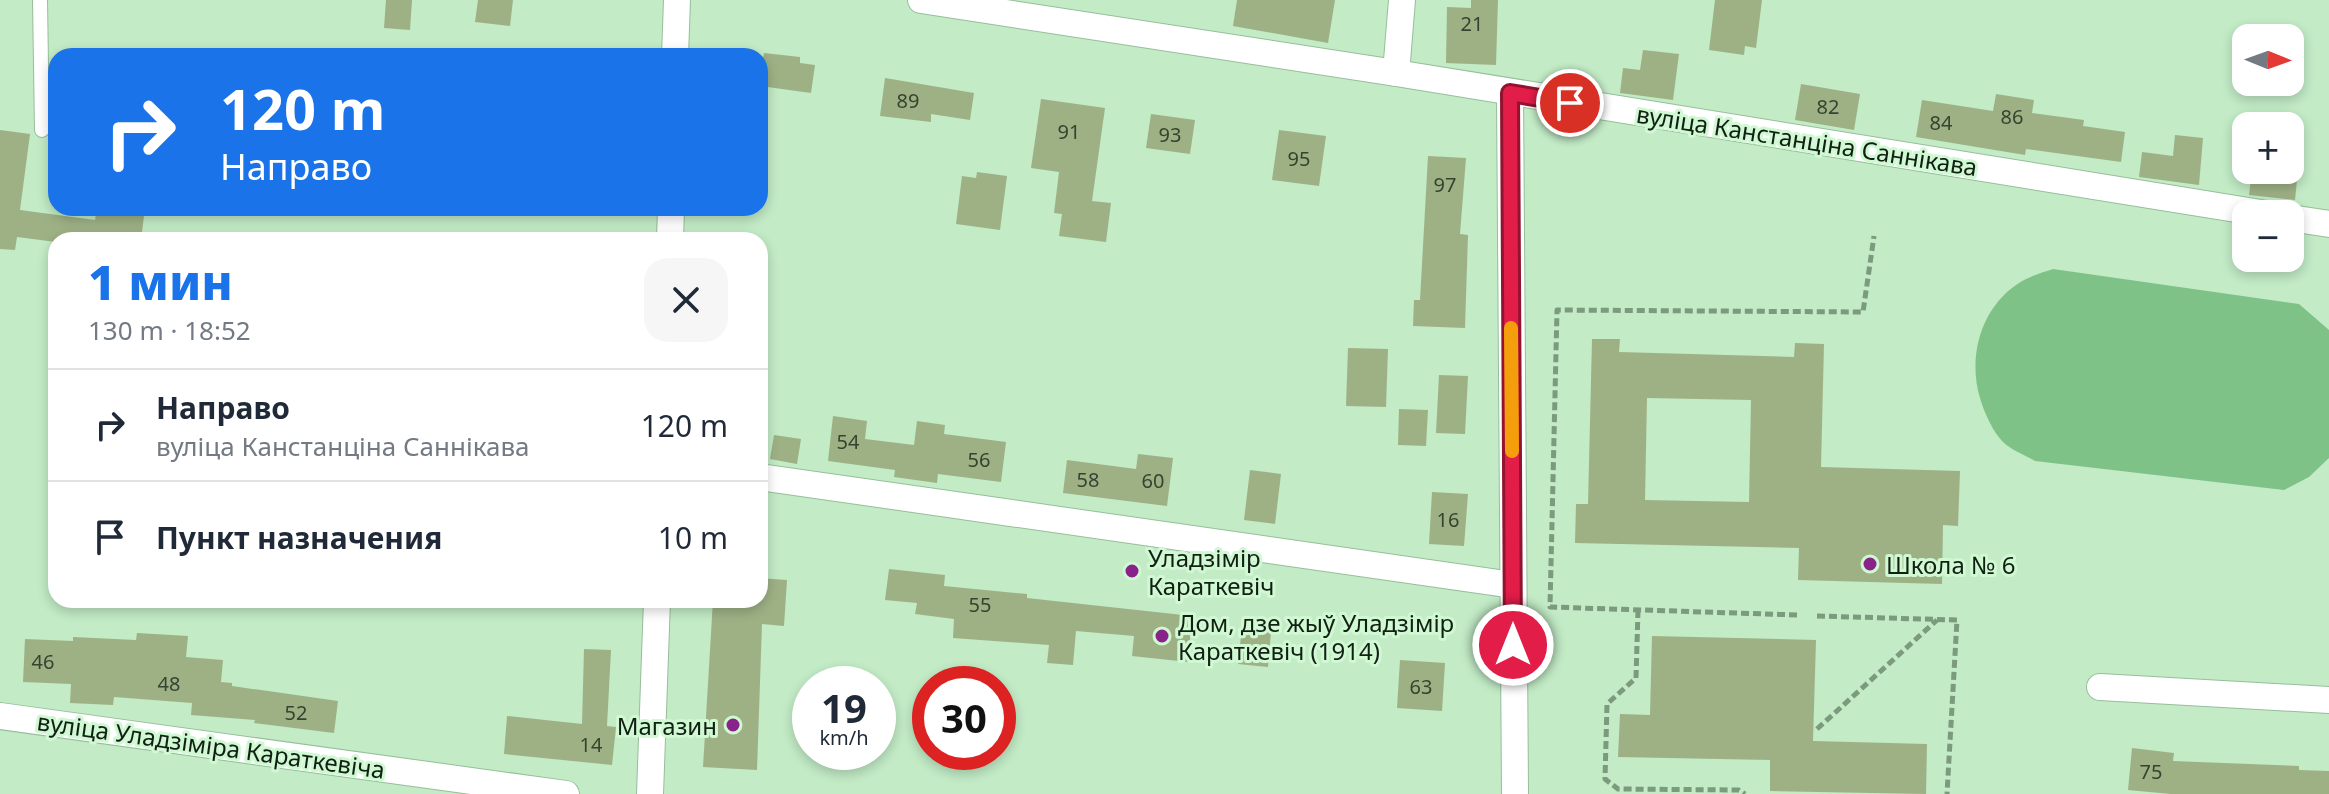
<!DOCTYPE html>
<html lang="ru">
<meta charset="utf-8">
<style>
body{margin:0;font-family:"Noto Sans",sans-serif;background:#f6f6f7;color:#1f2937;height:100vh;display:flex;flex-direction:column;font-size:30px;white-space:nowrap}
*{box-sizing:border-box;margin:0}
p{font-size:26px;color:#747a83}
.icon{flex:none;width:44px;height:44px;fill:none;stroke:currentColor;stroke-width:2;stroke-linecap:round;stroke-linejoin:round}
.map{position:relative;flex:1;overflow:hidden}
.drawer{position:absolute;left:48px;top:232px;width:720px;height:376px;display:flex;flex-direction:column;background:#fff;border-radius:24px;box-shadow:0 4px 12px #0003}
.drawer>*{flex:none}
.guide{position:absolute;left:48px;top:48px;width:720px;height:168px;border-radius:24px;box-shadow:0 4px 12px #0003;background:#1a73e8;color:#fff;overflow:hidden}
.needle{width:52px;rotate:91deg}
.controls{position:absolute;left:2232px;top:24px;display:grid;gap:16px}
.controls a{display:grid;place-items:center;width:72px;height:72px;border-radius:16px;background:#fff;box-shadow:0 4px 12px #0003;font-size:40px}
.speed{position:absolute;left:792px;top:666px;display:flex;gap:16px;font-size:40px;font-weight:700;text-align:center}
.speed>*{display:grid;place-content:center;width:104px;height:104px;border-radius:50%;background:#fff;box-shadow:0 4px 12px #0003;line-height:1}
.speed small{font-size:20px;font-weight:400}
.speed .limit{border:12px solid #d22;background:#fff;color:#111}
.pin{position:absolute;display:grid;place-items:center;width:68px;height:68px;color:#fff;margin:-34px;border:4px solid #fff;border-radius:50%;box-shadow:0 2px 8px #0007}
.me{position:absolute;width:88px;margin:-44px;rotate:0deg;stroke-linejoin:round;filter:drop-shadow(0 0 6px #0008)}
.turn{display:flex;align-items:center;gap:28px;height:168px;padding:0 40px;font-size:36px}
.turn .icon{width:104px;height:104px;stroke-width:2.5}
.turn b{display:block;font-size:56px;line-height:68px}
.round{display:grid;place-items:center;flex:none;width:84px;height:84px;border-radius:24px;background:#f6f6f7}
.headline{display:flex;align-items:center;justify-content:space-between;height:136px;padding:0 40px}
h1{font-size:48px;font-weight:800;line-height:60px;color:#1a73e8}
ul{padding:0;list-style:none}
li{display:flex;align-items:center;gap:24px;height:112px;padding:0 40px;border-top:2px solid #e0e1e3}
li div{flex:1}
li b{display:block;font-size:30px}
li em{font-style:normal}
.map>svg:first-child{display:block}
.green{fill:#7fc288}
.building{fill:#9eb185;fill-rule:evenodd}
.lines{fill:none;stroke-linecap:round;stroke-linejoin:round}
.service-casing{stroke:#97be9b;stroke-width:16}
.minor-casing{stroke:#97be9b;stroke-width:28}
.path{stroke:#7b9a7e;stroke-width:5;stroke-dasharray:8 4;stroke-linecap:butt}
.service{stroke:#fff;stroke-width:14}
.minor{stroke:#fff;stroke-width:26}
.route-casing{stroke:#92132f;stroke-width:20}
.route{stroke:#e11d48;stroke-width:14}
.slow{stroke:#f59e0b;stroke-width:14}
.poi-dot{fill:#89238a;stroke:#cff8d3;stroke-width:3}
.labels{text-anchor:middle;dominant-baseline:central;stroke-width:6;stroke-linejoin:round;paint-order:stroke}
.number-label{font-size:20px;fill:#344430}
.street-label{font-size:24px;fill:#112013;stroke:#cff8d3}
.poi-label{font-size:24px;fill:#112013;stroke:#cff8d3;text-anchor:start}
</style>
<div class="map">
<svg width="2329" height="794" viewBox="0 0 2329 794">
<rect width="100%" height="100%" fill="#c2ebc6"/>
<!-- green -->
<path class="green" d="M2053,269l246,35 30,26v128l-20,19 -25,13 -249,-29c-10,-6 -24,-11 -32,-19 -10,-10 -19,-30 -23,-44 -13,-43 2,-95 44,-118 9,-5 20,-8 29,-11z"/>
<!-- building -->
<g class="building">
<path d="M386,0h26l-2,30 -26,-2z"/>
<path d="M478,0h35l-3,26 -35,-4z"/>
<path d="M1237,0h98l-7,43 -95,-17z"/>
<path d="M1471,0h27l-2,65 -50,-2 1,-56 24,1z"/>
<path d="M1715,0h47l-6,48 -11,-2 -1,9 -35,-5z"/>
<path d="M1643,50l36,4 -6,46 -53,-7 3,-25 17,2z"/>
<path d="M764,53l36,4v6l15,2 -4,28 -51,-7v-29l3,1z"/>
<path d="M885,78l89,15 -4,27 -39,-6v8l-51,-6z"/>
<path d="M1801,84l59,10 -6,36 -59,-10z"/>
<path d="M1996,94l38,6 -2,13 52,7 -1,6 42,6 -4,30 -95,-13 -1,6 -109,-18 6,-37 71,11z"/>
<path d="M1041,99l64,9 -13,93 19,2 -5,39 -47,-6 3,-22 -8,-1 5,-41 -28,-4z"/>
<path d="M1151,114l44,6 -5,34 -44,-6z"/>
<path d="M0,130l30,4 -10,76 75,10 2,-12h48l-4,32h-85v2l-39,-5 -2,13 -15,-1z"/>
<path d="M1279,130l47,6 -7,50 -47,-6z"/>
<path d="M2175,135l28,3 -4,47 -60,-8 3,-25 31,4z"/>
<path d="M1428,156l38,2 -6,76 8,1 -3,93 -52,-2 1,-26h6z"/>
<path d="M2252,170h46l-3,30 -46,-5z"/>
<path d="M977,172l30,4 -7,54 -44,-6 6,-48 14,2z"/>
<path d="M1592,339h28l-1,13 175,5 1,-14 29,1 -3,123 139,4 -2,55 -15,-1 -1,59 -144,-4 1,-32 -224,-5 1,-39h12zM1647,398l104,2 -2,102 -104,-2z"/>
<path d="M1348,348l40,1 -2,58 -40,-1z"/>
<path d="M1439,375l29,1 -3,58 -29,-1z"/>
<path d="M1399,409l29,1 -2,36 -28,-1z"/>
<path d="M833,416l34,5 -2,18 49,6 3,-24 28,4 -1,9 62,8 -5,40 -63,-8 -1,9 -43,-6 1,-7 -67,-9z"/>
<path d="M774,435l27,4 -4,25 -27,-5z"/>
<path d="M1138,454l35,4 -6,48 -104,-13 4,-33 69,9z"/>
<path d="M1250,470l31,4 -6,50 -31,-4z"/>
<path d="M1432,492l36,2 -4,52 -35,-2z"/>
<path d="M889,569l56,6 -1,11 83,8v4l165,18 -4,46 -56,-6 2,-20 -58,-5 -3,34 -26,-2 2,-18 -96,-7 1,-19 -39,-5 2,-11 -32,-3z"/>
<path d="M760,578l27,2 -3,46 -22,-2 -5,146 -54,-3 10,-167h47z"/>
<path d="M1243,617l29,3 -4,47 -30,-3z"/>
<path d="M137,633l51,3 -2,21 37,3 -2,22 11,1v3l106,15 -4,32 -80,-10 1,-3 -64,-5 1,-12 -78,-6 -1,8 -43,-2 1,-19 -48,-2 2,-43 48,2v-4l63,3z"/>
<path d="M1652,636l164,4 -3,101 114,3 -1,50 -156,-3v-31l-152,-3 2,-43 30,1z"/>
<path d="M584,649l27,1 -4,76 9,1 -4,38 -108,-11 3,-38 75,8z"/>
<path d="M1400,660l45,3 -3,48 -45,-3z"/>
<path d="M2132,748l42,5 -1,8 126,5v4l30,1v23h-158l-43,-4z"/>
</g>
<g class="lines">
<defs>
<path id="service" d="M40,0l2,130"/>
<g id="minor">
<path d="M921,0l475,73 871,141"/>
<path d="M675,56l2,-56"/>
<path d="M1396,73l6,-73"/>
<path d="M1510,93l5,701"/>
<path d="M2290,218l39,6"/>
<path d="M670,240l1,-32"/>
<path d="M760,477l753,108"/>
<path d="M2100,687l229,13"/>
<path d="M0,716l566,78"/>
<path d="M650,794l7,-194"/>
</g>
</defs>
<!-- service casing -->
<use href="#service" class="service-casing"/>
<!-- minor casing -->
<use href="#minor" class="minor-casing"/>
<!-- path -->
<g class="path">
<path d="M1638,610l-2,68 -29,26 -2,75 13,10 121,1 6,4"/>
<path d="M1797,615l-247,-8 7,-297 306,2 11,-76"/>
<path d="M1817,616l140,4 -10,174"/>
<path d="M1817,729l120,-109"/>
</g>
<!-- service -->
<use href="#service" class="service"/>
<!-- minor -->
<use href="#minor" class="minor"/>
</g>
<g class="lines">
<defs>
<path id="route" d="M1513,645l-3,-552 60,10"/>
</defs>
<!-- route casing -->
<use href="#route" class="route-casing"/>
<!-- route -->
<use href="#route" class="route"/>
<!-- slow -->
<path class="slow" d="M1511,328l1,123"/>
</g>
<!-- markers -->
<g class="poi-dot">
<circle cx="1870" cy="564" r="8"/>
<circle cx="1132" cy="571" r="8"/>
<circle cx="1162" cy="636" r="8"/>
<circle cx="733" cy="725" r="8"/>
</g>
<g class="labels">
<!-- number labels -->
<g class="number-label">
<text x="1472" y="23">21</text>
<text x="908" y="100">89</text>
<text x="1828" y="106">82</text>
<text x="2012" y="116">86</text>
<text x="1941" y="122">84</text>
<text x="1069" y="131">91</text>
<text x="1170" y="134">93</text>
<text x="1299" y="158">95</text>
<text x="1445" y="184">97</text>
<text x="848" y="441">54</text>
<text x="979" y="459">56</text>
<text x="1088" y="479">58</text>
<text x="1153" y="480">60</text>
<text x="1448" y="519">16</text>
<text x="980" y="604">55</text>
<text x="43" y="661">46</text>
<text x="169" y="683">48</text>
<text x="1421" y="686">63</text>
<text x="296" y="712">52</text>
<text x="591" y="744">14</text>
<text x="2151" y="771">75</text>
</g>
<!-- street labels -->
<g class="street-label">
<text transform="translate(1807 140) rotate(9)">вуліца Канстанціна Саннікава</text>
<text transform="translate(211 745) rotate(8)">вуліца Уладзіміра Караткевіча</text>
</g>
<!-- poi labels -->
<g class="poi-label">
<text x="1148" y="557">Уладзімір<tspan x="1148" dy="28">Караткевіч</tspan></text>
<text x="1886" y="564">Школа № 6</text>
<text x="1178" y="622">Дом, дзе жыў Уладзімір<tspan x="1178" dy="28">Караткевіч (1914)</tspan></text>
<text x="717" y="725" text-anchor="end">Магазин</text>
</g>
</g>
</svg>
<div class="controls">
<a><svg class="needle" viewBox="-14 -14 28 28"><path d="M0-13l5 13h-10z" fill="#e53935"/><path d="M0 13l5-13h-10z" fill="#747a83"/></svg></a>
<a>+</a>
<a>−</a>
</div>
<div class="speed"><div>19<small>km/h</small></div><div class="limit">30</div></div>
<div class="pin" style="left:1570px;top:103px;background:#d93025"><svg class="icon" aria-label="arrive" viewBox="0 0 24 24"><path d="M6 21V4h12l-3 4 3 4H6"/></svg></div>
<svg class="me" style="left:1513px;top:645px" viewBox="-20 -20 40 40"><circle r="17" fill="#e11d48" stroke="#fff" stroke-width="3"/><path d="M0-11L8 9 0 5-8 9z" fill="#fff"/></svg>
<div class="guide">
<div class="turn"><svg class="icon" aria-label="right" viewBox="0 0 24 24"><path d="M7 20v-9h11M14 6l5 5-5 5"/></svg><div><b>120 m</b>Направо</div></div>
</div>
<section class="drawer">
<div class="headline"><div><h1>1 мин</h1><p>130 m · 18:52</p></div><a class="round"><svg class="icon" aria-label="close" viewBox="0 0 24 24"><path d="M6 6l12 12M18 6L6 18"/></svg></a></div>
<ul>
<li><svg class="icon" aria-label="right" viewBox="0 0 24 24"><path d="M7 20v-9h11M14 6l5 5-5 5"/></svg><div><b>Направо</b><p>вуліца Канстанціна Саннікава</p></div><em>120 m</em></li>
<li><svg class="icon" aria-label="arrive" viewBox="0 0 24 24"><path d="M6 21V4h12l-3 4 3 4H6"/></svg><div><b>Пункт назначения</b></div><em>10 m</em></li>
</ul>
</section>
</div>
